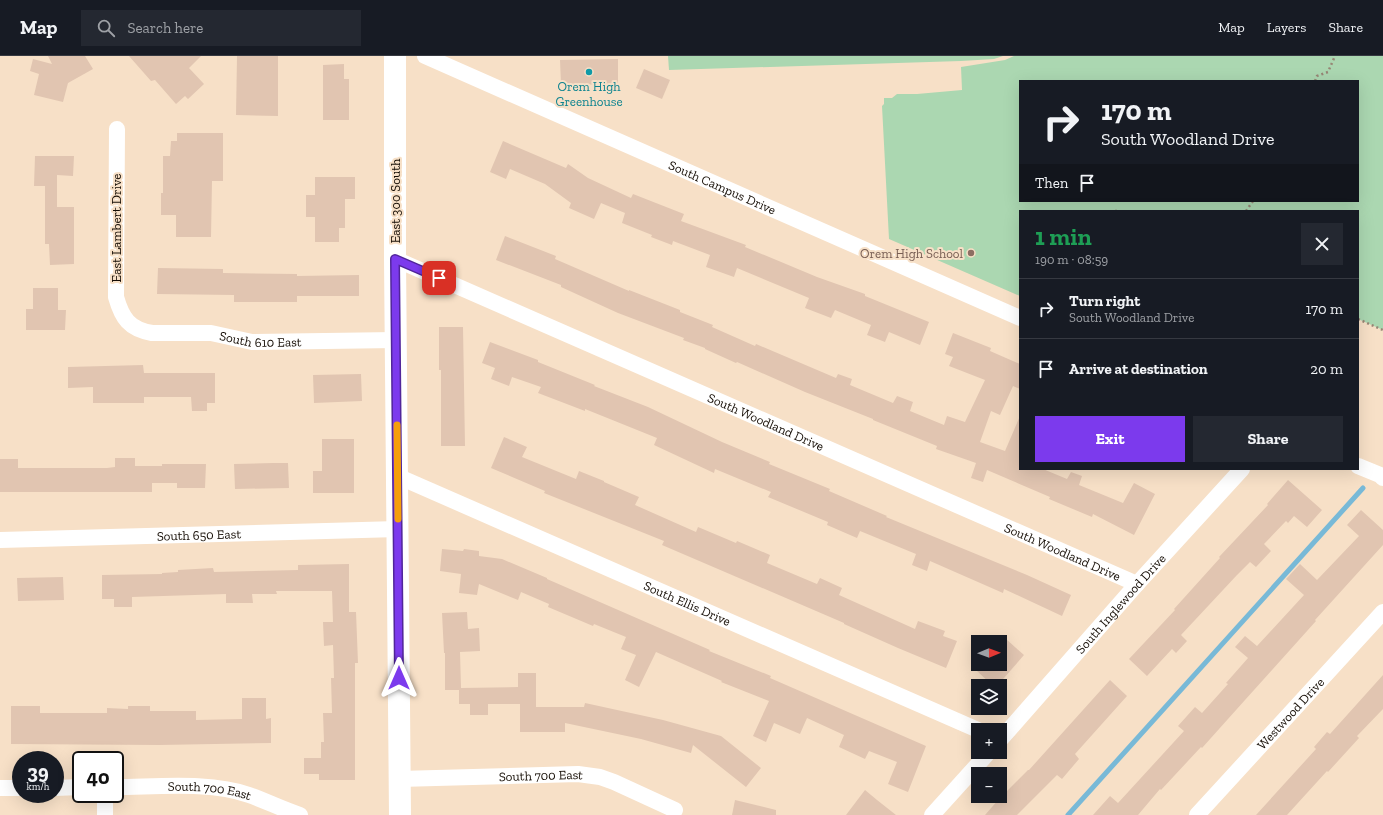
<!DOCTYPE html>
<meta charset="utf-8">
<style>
body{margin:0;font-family:"Zilla Slab",serif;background:#242831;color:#f1f3f6;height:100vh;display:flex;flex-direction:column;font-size:15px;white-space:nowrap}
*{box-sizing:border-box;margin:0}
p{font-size:13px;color:#9ea1a6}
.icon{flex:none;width:22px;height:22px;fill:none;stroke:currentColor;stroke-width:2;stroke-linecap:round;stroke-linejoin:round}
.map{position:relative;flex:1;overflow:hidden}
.side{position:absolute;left:1019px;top:154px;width:340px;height:260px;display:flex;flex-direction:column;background:#171b24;border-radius:0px;box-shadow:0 4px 16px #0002}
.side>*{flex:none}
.banner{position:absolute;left:1019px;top:24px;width:340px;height:122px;border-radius:0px;box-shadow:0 4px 16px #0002;background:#171b24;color:#f1f3f6;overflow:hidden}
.needle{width:26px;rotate:89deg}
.fabs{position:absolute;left:971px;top:579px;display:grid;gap:8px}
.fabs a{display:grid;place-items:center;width:36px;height:36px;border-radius:0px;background:#171b24;box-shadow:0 4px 16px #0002;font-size:20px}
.speed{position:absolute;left:12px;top:695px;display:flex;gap:8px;font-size:20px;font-weight:700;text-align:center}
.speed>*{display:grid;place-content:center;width:52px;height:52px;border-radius:50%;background:#171b24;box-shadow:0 4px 16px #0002;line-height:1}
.speed small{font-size:10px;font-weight:400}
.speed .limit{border:2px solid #111;border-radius:6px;background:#fff;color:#111}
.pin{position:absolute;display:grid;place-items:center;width:34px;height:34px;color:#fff;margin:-17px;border-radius:8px;box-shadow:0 2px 6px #0006}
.me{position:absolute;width:44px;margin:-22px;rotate:0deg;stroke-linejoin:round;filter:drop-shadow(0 0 3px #0008)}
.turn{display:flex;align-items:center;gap:14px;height:84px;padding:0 16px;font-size:18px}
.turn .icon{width:52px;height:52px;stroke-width:2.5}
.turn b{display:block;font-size:28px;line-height:34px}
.then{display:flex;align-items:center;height:38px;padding:0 16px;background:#0003;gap:8px;font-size:15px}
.round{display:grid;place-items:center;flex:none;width:42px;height:42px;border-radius:0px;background:#242831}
.overview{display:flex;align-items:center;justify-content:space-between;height:68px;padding:0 16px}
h1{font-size:24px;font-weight:700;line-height:30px;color:#1e9e55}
.primary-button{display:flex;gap:8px;margin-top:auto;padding:8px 16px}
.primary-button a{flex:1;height:46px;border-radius:0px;background:#7c3aed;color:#fff;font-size:16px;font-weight:700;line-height:46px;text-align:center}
.primary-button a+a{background:#242831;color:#f1f3f6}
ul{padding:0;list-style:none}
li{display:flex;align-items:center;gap:12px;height:60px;padding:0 16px;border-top:1px solid #363941}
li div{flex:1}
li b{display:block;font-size:15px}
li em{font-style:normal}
header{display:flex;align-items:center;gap:24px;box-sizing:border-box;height:56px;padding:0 20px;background:#171b24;border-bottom:1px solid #363941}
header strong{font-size:19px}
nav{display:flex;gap:22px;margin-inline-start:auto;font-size:14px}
.search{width:280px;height:36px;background:#242831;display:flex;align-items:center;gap:10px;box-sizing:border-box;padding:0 14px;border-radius:0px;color:#9ea1a6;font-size:15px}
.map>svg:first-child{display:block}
.grass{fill:#abd7b1;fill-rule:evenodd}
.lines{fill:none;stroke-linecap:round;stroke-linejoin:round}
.stream{stroke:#78b9d7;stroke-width:5}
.building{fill:#e1c5b1}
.path{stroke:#978675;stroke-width:2.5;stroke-dasharray:2 3;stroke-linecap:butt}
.street{stroke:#fff;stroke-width:16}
.secondary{stroke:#fff;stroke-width:22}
.route-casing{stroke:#51269a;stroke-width:10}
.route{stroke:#7c3aed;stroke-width:7}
.slow{stroke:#f59e0b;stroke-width:7}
.culture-dot{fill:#0f9aa8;stroke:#f7e0c7;stroke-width:1.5}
.education-dot{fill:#8d6e63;stroke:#f7e0c7;stroke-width:1.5}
.labels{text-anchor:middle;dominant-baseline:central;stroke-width:4;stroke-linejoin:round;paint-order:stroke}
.culture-label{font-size:13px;fill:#0d838f;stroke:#f7e0c7}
.street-label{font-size:13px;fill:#150d05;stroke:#f7e0c7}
.education-label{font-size:13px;fill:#785e54;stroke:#f7e0c7;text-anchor:end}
</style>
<header>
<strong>Map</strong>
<div class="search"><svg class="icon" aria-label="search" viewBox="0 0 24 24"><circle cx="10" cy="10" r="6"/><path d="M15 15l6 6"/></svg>Search here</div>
<nav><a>Map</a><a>Layers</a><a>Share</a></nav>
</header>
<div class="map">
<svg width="1383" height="759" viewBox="0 0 1383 759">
<rect width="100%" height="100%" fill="#f7e0c7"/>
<!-- grass -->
<g class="grass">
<path d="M668,0h335l-9,3 -33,2 -292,9z"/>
<path d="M1014,0h369v274l-25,-11v-108h-338v85l-131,-57 -7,-133 2,-2v-6h8l5,-4h20l45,-4 -1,-23 44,-7zM1020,25h338v120h-338z"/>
</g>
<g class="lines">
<!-- stream -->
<path class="stream" d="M1068,759l295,-327"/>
</g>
<!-- building -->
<g class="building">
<path d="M48,0h37l8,13 -25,14 -5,19 -29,-7 5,-21 -9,-3 3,-12 19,5z"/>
<path d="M129,0h72l-12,12 15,16 -16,15 -3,-3 -9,8 -21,-24 -4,1z"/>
<path d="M237,0h41v60l-42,-1z"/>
<path d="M618,3v25l-57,1 -1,-25z"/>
<path d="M344,8v15h5v41h-26v-55z"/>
<path d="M644,13l26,11 -8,19 -26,-11z"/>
<path d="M177,77h46v48h-11l-1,56h-35v-22h-15v-22h2v-37h7l1,-15h6z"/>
<path d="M503,85l63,27 2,-4 20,14 43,20 2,-4 51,20 -3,7 65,24 -1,2 72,30 48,17v2l64,26 -9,23 -31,-13 -4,10 -18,-7 4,-10 -36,-15 -4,8 -26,-10 4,-10 -72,-30 -3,9 -28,-10 4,-12 -37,-14 -1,4 -21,-8 1,-2 -30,-12 3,-10 -24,-10 -7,16 -25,-11 2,-5 -26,-19 -35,-15 -4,10 -16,-7z"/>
<path d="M35,100h39l-1,20 -16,-1v32h17v57l-24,1 -1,-21h-4v-58h-11z"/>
<path d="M315,121h40v22h-10v29h-6v14h-24v-25h-9v-22h9z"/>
<path d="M505,180l51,20 -1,3 74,32v-1l51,20v2l33,13 -1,2 43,19 1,-2 80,34 2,-4 14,5 -2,6 43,18 4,-7 16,6 -3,9 34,14 3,-9 18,6 20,-42 -36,-14 4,-9 -8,-3 8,-21 38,15 -1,3 30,13v25l-7,-3 -13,29 -9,-4 -11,31 25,9 15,-35v53h23l24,10 4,-7 11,4 -3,9 44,18 11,-20 21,11 -21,41 -41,-21 -1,3 -43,-18 1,-2 -63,-27 -4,12 -12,-4 5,-15 -40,-14 1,-3 -64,-26v-1l-68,-27 -68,-30 -1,1 -31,-14v-1l-22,-8 1,-2 -66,-25 -57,-26v-2l-65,-25z"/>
<path d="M158,212l65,1v4l74,1v2l62,-1v21h-62v6h-63v-7l-77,-1z"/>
<path d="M33,232h25v22h8l-1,20h-39v-21h7z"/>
<path d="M439,271h24l2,119h-24v-76h-2z"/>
<path d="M490,286l48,18v2l57,23 -1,1 54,21 74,35 48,20 -1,2 61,25 -1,2 58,25 -1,1 141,58 44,20 -9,21 -58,-27 -1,4 -73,-32 -3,10 -15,-6 4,-11 -56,-23 -3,7 -30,-13 1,-3 -60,-25 3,-5 -56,-23 -1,4 -60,-28 3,-7 -72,-29v2l-47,-18 3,-6 -29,-10 -3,9 -18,-7 4,-11 -13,-5z"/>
<path d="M143,309l1,8h71v30h-8v8h-15l-1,-14h-47v6h-51v-16l-25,1v-21z"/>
<path d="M361,318l1,27 -48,2 -1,-28z"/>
<path d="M504,381l23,10 -5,10 54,22 3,-8 25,10v1l35,15 -4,8 61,27 2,-5 38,16 1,-2 33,14 -3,8 50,21 3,-6 22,10 -3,7 76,34 3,-8 27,10 -2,5 14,5 -11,27 -48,-20 -54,-24v-1l-182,-78 2,-4 -120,-48 1,-2 -54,-23z"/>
<path d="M322,383h32v54h-41v-22h9z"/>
<path d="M115,402h20v8h27v-2h44l-1,24h-28v-5h-25v9h-152v-33h18v9h89l8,-1z"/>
<path d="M273,407h15l1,25 -54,1 -1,-25z"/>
<path d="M1288,424l34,30 -15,17 -13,-11 -6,7 -2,-2 -22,23 7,7 -15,16 -6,-5 -13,13 -56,60 6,6 -11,12 -4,-4 -25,27 -18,-17 46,-49 -1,-1 46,-51 -1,-1 49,-52 -1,-1z"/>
<path d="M1361,454l22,20v15l-68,75 1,1 -71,79 -43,48 -1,-1 -40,43 -1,-1 -22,26h-45l17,-19 8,7 66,-72 -6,-5 17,-19 7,6 26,-29 -2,-1 22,-25 -13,-11 10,-11 12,10 47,-51 -18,-16 14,-15 17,16 42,-44 -12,-11z"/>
<path d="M442,493l21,2 1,-2 15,2v5l23,3 45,19v1l163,71 -1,1 62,25 -1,2 156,68 -18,46 -20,-8 9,-22 -28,-11 -4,8 -26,-12 5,-12 -37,-17 -7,16 -26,-11 -8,19 -13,-6 16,-35 -48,-19 1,-1 -66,-29 -17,35 -14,-7 11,-25 -15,-6 5,-12 -32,-13 -1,2 -45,-19 1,-3 -28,-12 -3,8 -39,-16 -2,11 -18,-2 2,-19 -21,-3z"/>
<path d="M349,508v48h7l2,51h-3v117h-36v-6h-15v-16h17v-16h3l-1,-29h9l-1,-35h3l-1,-33 -9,1 -1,-24h10l-1,-31h-56l1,3h-25l1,9h-27v-9l-94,3v10h-18v-8h-12v-24l60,-1v-1l16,-1v-2l35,-2 1,4 84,-2v-5z"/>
<path d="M63,521l1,23 -46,1 -1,-23z"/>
<path d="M467,556l1,17 11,-1 1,23 -20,1 1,36 57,-1v-14h18v34h48l1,-4 78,17 58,16 40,32 -15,19 -53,-42 -2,8 -50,-14 -76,-16v9h-45v-28h-32v11h-18v-11h-11v-14h-14v-37h-1l-2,-40z"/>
<path d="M1006,583l18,16 -27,31h-4l-16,-15 6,-7h17v-18z"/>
<path d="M1383,619v34l-26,27 2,2 -31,34 -1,-1 -40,44h-31l60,-66 -2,-2 13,-15 3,2z"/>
<path d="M1110,624l17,16 -52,58 4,5 -17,20 -5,-4 -40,40h-32l14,-16 29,-29h1z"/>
<path d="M242,642h24v21l5,-1v25l-112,2 -148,-1v-38h29v7h67v-5l21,1v-3h22v5h46v9l46,-1z"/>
<path d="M865,734l12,10 19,15h-50z"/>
<path d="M735,744l41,10v5h-44z"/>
</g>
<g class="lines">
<!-- path -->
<g class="path">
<path d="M1315,25l2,-5 11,-4 7,-16"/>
<path d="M1115,155h2"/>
<path d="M1246,155l7,-10"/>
<path d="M1358,263l25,11"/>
</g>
<!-- street -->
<g class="street">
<path id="s1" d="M425,0l595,262"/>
<path id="s2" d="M117,73l-1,168c6,21 13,32 36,36h59l41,9 144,-2"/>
<path id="s3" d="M395,203l742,325"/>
<path d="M1358,410l22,9 3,3"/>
<path id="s4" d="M397,420l581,254"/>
<path id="s5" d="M0,484l398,-11"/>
<path id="s6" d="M1000,684l137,-156 105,-115"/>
<path id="s7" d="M399,723l179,-5 22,3 14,5 61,28"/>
<path id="s8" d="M115,731c40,0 96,-6 134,8 17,6 33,14 51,20"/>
<path d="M0,732h21"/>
<path d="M55,732l26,-1"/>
<path d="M105,738v21"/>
<path d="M932,759l57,-63"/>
<path id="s9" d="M1197,759l186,-203"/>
</g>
<!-- secondary -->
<path class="secondary" d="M395,0v203l5,556"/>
</g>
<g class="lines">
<defs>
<path id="route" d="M399,622l-4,-419 44,19"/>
</defs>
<!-- route casing -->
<use href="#route" class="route-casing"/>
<!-- route -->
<use href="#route" class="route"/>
<!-- slow -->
<path class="slow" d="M397,369l1,94"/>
</g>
<!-- markers -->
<circle class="culture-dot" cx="589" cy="16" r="4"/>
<circle class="education-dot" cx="971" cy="197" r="4"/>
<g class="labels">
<!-- culture labels -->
<g class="culture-label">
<text x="589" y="30">Orem High<tspan x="589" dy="15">Greenhouse</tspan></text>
</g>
<!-- street labels -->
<g class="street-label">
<text stroke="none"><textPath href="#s1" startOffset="325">South Campus Drive</textPath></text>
<text transform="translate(395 145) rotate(-90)">East 300 South</text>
<text transform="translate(116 172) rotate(-90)">East Lambert Drive</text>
<text stroke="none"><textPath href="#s2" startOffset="332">South 610 East</textPath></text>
<text stroke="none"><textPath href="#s3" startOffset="405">South Woodland Drive</textPath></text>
<text stroke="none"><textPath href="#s5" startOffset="199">South 650 East</textPath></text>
<text stroke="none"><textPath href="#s3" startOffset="729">South Woodland Drive</textPath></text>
<text stroke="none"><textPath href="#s4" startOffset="317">South Ellis Drive</textPath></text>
<text stroke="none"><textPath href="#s6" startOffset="182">South Inglewood Drive</textPath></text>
<text stroke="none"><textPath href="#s9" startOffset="138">Westwood Drive</textPath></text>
<text stroke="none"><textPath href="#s7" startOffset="142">South 700 East</textPath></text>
<text stroke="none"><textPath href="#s8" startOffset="95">South 700 East</textPath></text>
</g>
<!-- education labels -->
<g class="education-label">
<text x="963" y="197">Orem High School</text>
</g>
</g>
</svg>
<div class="fabs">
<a><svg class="needle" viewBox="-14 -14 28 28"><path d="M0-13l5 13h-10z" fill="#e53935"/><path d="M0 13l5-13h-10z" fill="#9ea1a6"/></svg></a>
<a><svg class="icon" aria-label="layers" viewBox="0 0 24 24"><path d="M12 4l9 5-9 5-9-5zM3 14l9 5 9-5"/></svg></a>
<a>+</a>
<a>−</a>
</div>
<div class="speed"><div>39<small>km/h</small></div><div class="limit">40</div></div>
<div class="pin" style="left:439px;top:222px;background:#d93025"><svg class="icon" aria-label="arrive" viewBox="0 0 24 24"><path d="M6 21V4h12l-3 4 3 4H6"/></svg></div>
<svg class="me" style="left:399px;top:622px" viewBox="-20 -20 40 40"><path d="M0-17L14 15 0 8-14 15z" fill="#7c3aed" stroke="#fff" stroke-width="4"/></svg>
<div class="banner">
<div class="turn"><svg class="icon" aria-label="right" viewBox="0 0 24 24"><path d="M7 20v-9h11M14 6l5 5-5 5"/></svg><div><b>170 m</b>South Woodland Drive</div></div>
<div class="then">Then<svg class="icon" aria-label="arrive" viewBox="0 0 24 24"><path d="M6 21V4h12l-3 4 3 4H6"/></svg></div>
</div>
<section class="side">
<div class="overview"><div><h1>1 min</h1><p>190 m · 08:59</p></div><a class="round"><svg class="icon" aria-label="close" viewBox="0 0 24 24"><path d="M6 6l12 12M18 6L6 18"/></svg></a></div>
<ul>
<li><svg class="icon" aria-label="right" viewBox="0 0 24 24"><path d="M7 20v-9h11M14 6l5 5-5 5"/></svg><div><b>Turn right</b><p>South Woodland Drive</p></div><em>170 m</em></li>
<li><svg class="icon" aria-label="arrive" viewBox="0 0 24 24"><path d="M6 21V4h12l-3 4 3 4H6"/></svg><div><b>Arrive at destination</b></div><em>20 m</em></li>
</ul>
<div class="primary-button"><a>Exit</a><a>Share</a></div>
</section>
</div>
